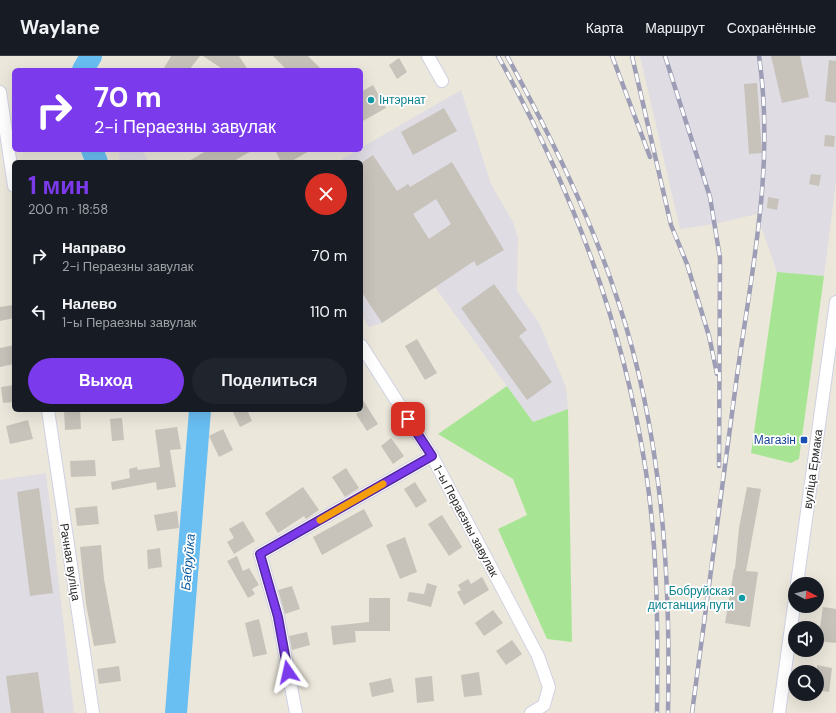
<!DOCTYPE html>
<html lang="ru">
<meta charset="utf-8">
<style>
body{margin:0;font-family:"DM Sans",sans-serif;background:#20242c;color:#f1f3f6;height:100vh;display:flex;flex-direction:column;font-size:15px;white-space:nowrap}
*{box-sizing:border-box;margin:0}
p{font-size:13px;color:#9ea1a6}
.icon{flex:none;width:22px;height:22px;fill:none;stroke:currentColor;stroke-width:2;stroke-linecap:round;stroke-linejoin:round}
.map{position:relative;flex:1;overflow:hidden}
.sheet{position:absolute;left:12px;top:104px;width:351px;height:252px;display:flex;flex-direction:column;background:#171b24;border-radius:6px;box-shadow:0 4px 16px #0002}
.sheet>*{flex:none}
.banner{position:absolute;left:12px;top:12px;width:351px;height:84px;border-radius:6px;box-shadow:0 4px 16px #0002;background:#7c3aed;color:#fff;overflow:hidden}
.needle{width:26px;rotate:97deg}
.fabs{position:absolute;left:788px;top:521px;display:grid;gap:8px}
.fabs a{display:grid;place-items:center;width:36px;height:36px;border-radius:50%;background:#171b24;box-shadow:0 4px 16px #0002;font-size:20px}
.pin{position:absolute;display:grid;place-items:center;width:34px;height:34px;color:#fff;margin:-17px;border-radius:8px;box-shadow:0 2px 6px #0006}
.me{position:absolute;width:44px;margin:-22px;rotate:349deg;stroke-linejoin:round;filter:drop-shadow(0 0 3px #0008)}
.turn{display:flex;align-items:center;gap:14px;height:84px;padding:0 16px;font-size:18px}
.turn .icon{width:52px;height:52px;stroke-width:2.5}
.turn b{display:block;font-size:28px;line-height:34px}
.round{display:grid;place-items:center;flex:none;width:42px;height:42px;border-radius:21px;background:#20242c}
.head{display:flex;align-items:center;justify-content:space-between;height:68px;padding:0 16px}
h1{font-size:24px;font-weight:700;line-height:30px;color:#7c3aed}
.button{display:flex;gap:8px;margin-top:auto;padding:8px 16px}
.button a{flex:1;height:46px;border-radius:24px;background:#7c3aed;color:#fff;font-size:16px;font-weight:700;line-height:46px;text-align:center}
.button a+a{background:#20242c;color:#f1f3f6}
ul{padding:0;list-style:none}
li{display:flex;align-items:center;gap:12px;height:56px;padding:0 16px}
li div{flex:1}
li b{display:block;font-size:15px}
li em{font-style:normal}
header{display:flex;align-items:center;gap:24px;box-sizing:border-box;height:56px;padding:0 20px;background:#171b24;border-bottom:1px solid #363941}
header strong{font-size:19px}
nav{display:flex;gap:22px;margin-inline-start:auto;font-size:14px}
.map>svg:first-child{display:block}
.industrial{fill:#dfdce4}
.green{fill:#a7e595}
.lines{fill:none;stroke-linecap:round;stroke-linejoin:round}
.river{stroke:#69bef2;stroke-width:22}
.building{fill:#c7c3ba;fill-rule:evenodd}
.street-casing{stroke:#d0d1e3;stroke-width:14}
.street{stroke:#fff;stroke-width:12}
.rail-casing{stroke:#9d9eb5;stroke-width:4.5}
.rail{stroke:#fff;stroke-width:3;stroke-dasharray:9;stroke-linecap:butt}
.route-casing{stroke:#51269a;stroke-width:10}
.route{stroke:#7c3aed;stroke-width:7}
.slow{stroke:#f59e0b;stroke-width:7}
.culture-dot{fill:#0f9aa8;stroke:#fff;stroke-width:1.5}
.transit-dot{fill:#1a4fb4;stroke:#fff;stroke-width:1.5}
.labels{text-anchor:middle;dominant-baseline:central;stroke-width:3.5;stroke-linejoin:round;paint-order:stroke}
.culture-label{font-size:12px;fill:#0d838f;stroke:#fff;text-anchor:start}
.transit-label{font-size:12px;fill:#164399;stroke:#fff;text-anchor:end}
.street-label{font-size:12px;fill:#292929;stroke:#fff}
.water-label{font-size:13px;font-style:italic;fill:#09599e;stroke:#fff}
</style>
<header>
<strong>Waylane</strong>
<nav><a>Карта</a><a>Маршрут</a><a>Сохранённые</a></nav>
</header>
<div class="map">
<svg width="836" height="657" viewBox="0 0 836 657">
<rect width="100%" height="100%" fill="#ece7db"/>
<!-- industrial -->
<g class="industrial">
<path d="M640,0h196v126l-12,94 -47,-4 -20,-58 -43,10 -34,5z"/>
<path d="M461,34l30,94 22,38 5,16 -1,53 22,32 27,64 2,22 -35,13 -98,-135 -53,36 -13,4 -8,-13v-152h-24l21,-12h3v-2z"/>
<path d="M119,94h23l7,12h-29z"/>
<path d="M46,417l28,240h-74v-233z"/>
</g>
<!-- green -->
<g class="green">
<path d="M777,216l47,4 -25,183 -8,4 -40,-10z"/>
<path d="M507,330l26,36 35,-13 4,233 -25,-3 -49,-110 29,-14 -14,-36 -75,-45z"/>
</g>
<g class="lines">
<!-- river -->
<g class="river">
<path d="M83,14l8,-14"/>
<path d="M92,94l5,12"/>
<path d="M176,657l24,-303"/>
</g>
</g>
<!-- building -->
<g class="building">
<path d="M171,0h29l-11,14h-26z"/>
<path d="M203,0h36l9,14h-24z"/>
<path d="M273,0h35l14,14h-35z"/>
<path d="M771,0h29l9,41 -27,6z"/>
<path d="M399,2l8,14 -10,7 -8,-14z"/>
<path d="M829,4l7,1v42l-11,-2z"/>
<path d="M757,27l5,70 -13,1 -5,-70z"/>
<path d="M373,29l13,23 -25,14v-30z"/>
<path d="M444,52l13,23 -44,24 -12,-23z"/>
<path d="M825,79l10,1 -1,11 -10,-1z"/>
<path d="M208,94h45l-21,12h-45z"/>
<path d="M275,94h36l-21,12h-9z"/>
<path d="M373,99l24,36 11,-7 2,3 42,-25 52,88 -27,16 -3,-5 -92,62 -21,-32v-128zM436,143l15,25 -22,15 -16,-25z"/>
<path d="M811,118l10,1 -2,11 -10,-2z"/>
<path d="M768,141l11,2 -2,11 -10,-2z"/>
<path d="M494,228l33,46 -8,6 33,46 -25,18 -66,-92z"/>
<path d="M13,249l1,13 -14,3v-14z"/>
<path d="M417,283l20,34 -12,7 -20,-34z"/>
<path d="M14,289v19l-14,3v-19z"/>
<path d="M14,329v17l-11,1 -2,-16z"/>
<path d="M361,341l17,27 -11,7 -11,-17 5,-3z"/>
<path d="M64,354h16l1,19 -16,1z"/>
<path d="M232,354h15l5,11 -12,6z"/>
<path d="M122,362l2,22 -12,1 -2,-22z"/>
<path d="M28,364l5,19 -23,5 -4,-18z"/>
<path d="M177,371l4,22 -11,1 6,37 -19,3 -1,-8 -44,8 -1,-8 19,-4 -1,-9 8,-2 1,3 22,-3 -5,-37z"/>
<path d="M223,373l10,21 -14,7 -10,-21z"/>
<path d="M391,382l13,18 -11,8 -12,-18z"/>
<path d="M95,404l1,16 -25,1 -1,-16z"/>
<path d="M346,412l13,20 -14,9 -13,-20z"/>
<path d="M415,426l12,19 -11,7 -12,-19z"/>
<path d="M303,431l16,23 -13,9 -2,-3 -26,17 -13,-20z"/>
<path d="M747,431l14,2 -15,82 12,1 -8,55 -25,-4 9,-54h1l4,-41z"/>
<path d="M39,432l14,105 -23,3 -13,-104z"/>
<path d="M97,450l2,18 -22,2 -2,-18z"/>
<path d="M364,453l9,17 -51,29 -9,-18z"/>
<path d="M177,455l2,17 -22,3 -3,-16z"/>
<path d="M442,459l20,32 -13,9 -21,-32z"/>
<path d="M243,465l12,20 -21,13 -7,-12 7,-4 -5,-9z"/>
<path d="M405,481l12,35 -17,7 -14,-34z"/>
<path d="M101,489l3,34 12,64 -22,3 -8,-42 -6,-57z"/>
<path d="M160,492l2,19 -14,2 -1,-19z"/>
<path d="M237,500l6,15 6,-3 10,17 -7,4 3,5 -7,4 -21,-37z"/>
<path d="M482,521l7,13 -25,15 -7,-13 4,-2 -3,-5 10,-6 3,5z"/>
<path d="M427,527l10,3 -6,21 -24,-6 2,-9 15,2z"/>
<path d="M292,530l8,23 -15,5 -7,-24z"/>
<path d="M369,542h21v33h-35l1,11 -23,3 -2,-19 38,-4z"/>
<path d="M823,551l13,2v34l-18,-2z"/>
<path d="M493,554l10,13 -19,13 -9,-13z"/>
<path d="M259,563l8,35 -14,3 -8,-34z"/>
<path d="M307,576l3,13 -18,5 -3,-14z"/>
<path d="M512,584l10,14 -16,11 -10,-14z"/>
<path d="M817,609l15,3 -3,24 -12,-2z"/>
<path d="M119,610l2,15 -22,3 -2,-15z"/>
<path d="M38,616l6,41h-33l-5,-37z"/>
<path d="M479,616l3,23 -18,2 -3,-22z"/>
<path d="M432,620l2,25 -17,2 -2,-25z"/>
<path d="M391,622l3,14 -22,5 -3,-14z"/>
</g>
<g class="lines">
<defs>
<g id="street">
<path d="M428,0l14,25"/>
<path d="M0,36l14,94"/>
<path d="M361,289l71,111 106,200 11,31 -5,18 -13,8"/>
<path d="M48,354l45,303"/>
<path d="M797,528l39,-282"/>
<path d="M296,657l-18,-96 -18,-63 172,-98"/>
<path d="M779,657l16,-114"/>
</g>
</defs>
<!-- street casing -->
<use href="#street" class="street-casing"/>
<!-- street -->
<use href="#street" class="street"/>
<defs>
<g id="rail">
<path d="M498,0c74,133 125,266 148,416 12,80 12,161 11,241"/>
<path d="M507,0c43,79 83,159 111,245 44,132 53,273 50,412"/>
<path d="M612,0l38,101"/>
<path d="M632,0l39,169 16,39 22,72 8,38"/>
<path d="M665,0l45,141 10,61 -1,208"/>
<path d="M692,657c15,-112 29,-224 45,-337 15,-108 38,-210 22,-320"/>
</g>
</defs>
<!-- rail casing -->
<use href="#rail" class="rail-casing"/>
<!-- rail -->
<use href="#rail" class="rail"/>
</g>
<g class="lines">
<defs>
<path id="route" d="M288,616l-10,-55 -18,-63 172,-98 -24,-37"/>
</defs>
<!-- route casing -->
<use href="#route" class="route-casing"/>
<!-- route -->
<use href="#route" class="route"/>
<!-- slow -->
<path class="slow" d="M320,464l63,-36"/>
</g>
<!-- markers -->
<g class="culture-dot">
<circle cx="371" cy="44" r="4"/>
<circle cx="742" cy="542" r="4"/>
</g>
<rect class="transit-dot" x="800" y="380" width="8" height="8" rx="2"/>
<g class="labels">
<!-- culture labels -->
<g class="culture-label">
<text x="379" y="44">Інтэрнат</text>
<text x="734" y="535" text-anchor="end">Бобруйская<tspan x="734" dy="14">дистанция пути</tspan></text>
</g>
<!-- transit labels -->
<g class="transit-label">
<text x="796" y="384">Магазін</text>
</g>
<!-- street labels -->
<g class="street-label">
<text transform="translate(813 413) rotate(-82)">вуліца Ермака</text>
<text transform="translate(466 465) rotate(62)">1-ы Пераезны завулак</text>
<text transform="translate(70 506) rotate(81)">Рачная вуліца</text>
</g>
<!-- water labels -->
<g class="water-label">
<text transform="translate(188 506) rotate(-85)">Бабруйка</text>
</g>
</g>
</svg>
<div class="fabs">
<a><svg class="needle" viewBox="-14 -14 28 28"><path d="M0-13l5 13h-10z" fill="#e53935"/><path d="M0 13l5-13h-10z" fill="#9ea1a6"/></svg></a>
<a><svg class="icon" aria-label="sound" viewBox="0 0 24 24"><path d="M4 9h4l5-4v14l-5-4H4zM17 9q2 3 0 6"/></svg></a>
<a><svg class="icon" aria-label="search" viewBox="0 0 24 24"><circle cx="10" cy="10" r="6"/><path d="M15 15l6 6"/></svg></a>
</div>
<div class="pin" style="left:408px;top:363px;background:#d93025"><svg class="icon" aria-label="arrive" viewBox="0 0 24 24"><path d="M6 21V4h12l-3 4 3 4H6"/></svg></div>
<svg class="me" style="left:288px;top:616px" viewBox="-20 -20 40 40"><path d="M0-17L14 15 0 8-14 15z" fill="#7c3aed" stroke="#fff" stroke-width="4"/></svg>
<div class="banner">
<div class="turn"><svg class="icon" aria-label="right" viewBox="0 0 24 24"><path d="M7 20v-9h11M14 6l5 5-5 5"/></svg><div><b>70 m</b>2-і Пераезны завулак</div></div>
</div>
<section class="sheet">
<div class="head"><div><h1>1 мин</h1><p>200 m · 18:58</p></div><a class="round" style="background:#d93025;color:#fff"><svg class="icon" aria-label="close" viewBox="0 0 24 24"><path d="M6 6l12 12M18 6L6 18"/></svg></a></div>
<ul>
<li><svg class="icon" aria-label="right" viewBox="0 0 24 24"><path d="M7 20v-9h11M14 6l5 5-5 5"/></svg><div><b>Направо</b><p>2-і Пераезны завулак</p></div><em>70 m</em></li>
<li><svg class="icon" aria-label="left" viewBox="0 0 24 24"><path d="M17 20v-9H6M10 6l-5 5 5 5"/></svg><div><b>Налево</b><p>1-ы Пераезны завулак</p></div><em>110 m</em></li>
</ul>
<div class="button"><a>Выход</a><a>Поделиться</a></div>
</section>
</div>
